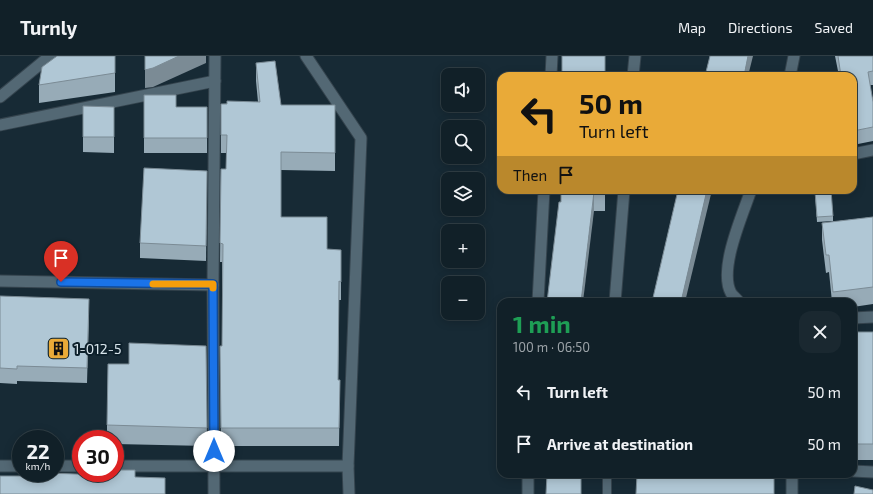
<!DOCTYPE html>
<meta charset="utf-8">
<style>
body{margin:0;font-family:"Exo 2",sans-serif;background:#1a2830;color:#f1f3f6;height:100vh;display:flex;flex-direction:column;font-size:15px;white-space:nowrap}
*{box-sizing:border-box;margin:0}
p{font-size:13px;color:#9ca3a8}
.icon{flex:none;width:22px;height:22px;fill:none;stroke:currentColor;stroke-width:2;stroke-linecap:round;stroke-linejoin:round}
.map{position:relative;flex:1;overflow:hidden}
.drawer{position:absolute;left:497px;top:242px;width:360px;height:180px;display:flex;flex-direction:column;background:#112028;border-radius:12px;box-shadow:0 2px 10px #0003,0 0 0 1px #303e45}
.drawer>*{flex:none}
.banner{position:absolute;left:497px;top:16px;width:360px;height:122px;border-radius:12px;box-shadow:0 2px 10px #0003,0 0 0 1px #303e45;background:#e9aa38;color:#111;overflow:hidden}
.fabs{position:absolute;left:441px;top:12px;display:grid;gap:8px}
.fabs a{display:grid;place-items:center;width:44px;height:44px;border-radius:8px;background:#112028;box-shadow:0 2px 10px #0003,0 0 0 1px #303e45;font-size:20px}
.speed{position:absolute;left:12px;top:374px;display:flex;gap:8px;font-size:20px;font-weight:700;text-align:center}
.speed>*{display:grid;place-content:center;width:52px;height:52px;border-radius:50%;background:#112028;box-shadow:0 2px 10px #0003,0 0 0 1px #303e45;line-height:1}
.speed small{font-size:10px;font-weight:400}
.speed .limit{border:6px solid #d22;background:#fff;color:#111}
.pin{position:absolute;display:grid;place-items:center;width:34px;height:34px;color:#fff;margin:-41px -17px;border-radius:50% 50% 50% 0;rotate:-45deg;box-shadow:0 0 4px #0007}
.pin .icon{rotate:45deg}
.me{position:absolute;width:44px;margin:-22px;rotate:0deg;stroke-linejoin:round;filter:drop-shadow(0 0 3px #0008)}
.turn{display:flex;align-items:center;gap:14px;height:84px;padding:0 16px;font-size:18px}
.turn .icon{width:52px;height:52px;stroke-width:2.5}
.turn b{display:block;font-size:28px;line-height:34px}
.then{display:flex;align-items:center;height:38px;padding:0 16px;background:#0003;gap:8px;font-size:15px}
.round{display:grid;place-items:center;flex:none;width:42px;height:42px;border-radius:12px;background:#1a2830}
.head{display:flex;align-items:center;justify-content:space-between;height:68px;padding:0 16px}
h1{font-size:24px;font-weight:700;line-height:30px;color:#1e9e55}
ul{padding:0;list-style:none}
li{display:flex;align-items:center;gap:12px;height:52px;padding:0 16px}
li div{flex:1}
li b{display:block;font-size:15px}
li em{font-style:normal}
header{display:flex;align-items:center;gap:24px;box-sizing:border-box;height:56px;padding:0 20px;background:#112028;border-bottom:1px solid #303e45}
header strong{font-size:19px}
nav{display:flex;gap:22px;margin-inline-start:auto;font-size:14px}
.map>svg:first-child{display:block}
.lines{fill:none;stroke-linecap:round;stroke-linejoin:round}
.service-casing{stroke:#35444e;stroke-width:10}
.minor-casing{stroke:#35444e;stroke-width:13}
.service{stroke:#536874;stroke-width:8}
.minor{stroke:#536874;stroke-width:11}
.wall{fill:#97abb7}
.shaded-wall{fill:#7b8b95}
.building{fill:#b0c7d5;stroke:#7b8b95}
.route-casing{stroke:#114b97;stroke-width:10}
.route{stroke:#1a73e8;stroke-width:7}
.slow{stroke:#f59e0b;stroke-width:7}
.labels{text-anchor:middle;dominant-baseline:central;stroke-width:4;stroke-linejoin:round;paint-order:stroke}
.poi-label{font-size:14px;fill:#d8e4eb;stroke:#0d202b;text-anchor:start}
</style>
<header>
<strong>Turnly</strong>
<nav><a>Map</a><a>Directions</a><a>Saved</a></nav>
</header>
<div class="map">
<svg width="873" height="438" viewBox="0 0 873 438">
<rect width="100%" height="100%" fill="#172a35"/>
<g class="lines">
<defs>
<path id="service" d="M607,418v20"/>
<g id="minor">
<path d="M306,0l55,82 -13,328 1,28"/>
<path d="M551,20l1,-20"/>
<path d="M633,20l2,-20"/>
<path d="M790,20l4,-20"/>
<path d="M0,41l50,-41"/>
<path d="M0,69l215,-44"/>
<path d="M853,98l20,-4"/>
<path d="M0,225l213,4"/>
<path d="M538,246l6,-112"/>
<path d="M615,246l9,-112"/>
<path d="M739,246c-2,-3 -6,-6 -8,-9 -13,-24 12,-79 20,-103"/>
<path d="M853,262l20,-1"/>
<path d="M0,410h21"/>
<path d="M55,410h26"/>
<path d="M115,410h233"/>
<path d="M853,415l20,1"/>
<path d="M214,438l-1,-209 2,-229"/>
<path d="M528,438v-20"/>
<path d="M792,438v-20"/>
</g>
</defs>
<!-- service casing -->
<use href="#service" class="service-casing"/>
<!-- minor casing -->
<use href="#minor" class="minor-casing"/>
<!-- service -->
<use href="#service" class="service"/>
<!-- minor -->
<use href="#minor" class="minor"/>
</g>
<!-- wall -->
<g class="wall">
<path d="M57,0h58v36l-76,11v-18z"/>
<path d="M835,0h38v29h-3l3,17v39l-20,4v-69h-14z"/>
<path d="M256,7l25,42h54v66l-54,-1v47l46,32 14,19v32h-2l-1,80h2l-1,66h-118l-1,-100h2v-84h-2l1,-93h5v-16h-5v-49l37,-2 -2,-21z"/>
<path d="M144,39l32,12h31v46h-63z"/>
<path d="M83,50l31,1v46l-31,-1z"/>
<path d="M207,115l-1,90 -66,-3v-15z"/>
<path d="M561,134h44v21h-11l-33,-9z"/>
<path d="M815,135l18,25v5l-16,1z"/>
<path d="M873,161v87l-20,3v-5h-21l-3,-30 -3,1 -4,-33v-17z"/>
<path d="M0,240l89,18 -2,69 -70,-2v3l-17,-1z"/>
<rect x="853" y="276" width="20" height="128"/>
<path d="M206,290l1,100 -92,-2v-5h-8v-14l22,-61z"/>
</g>
<!-- shaded-wall -->
<g class="shaded-wall">
<path d="M179,0h27v7l-53,24 -8,1v-18z"/>
<path d="M748,0h5l-5,20h-4z"/>
<path d="M707,134h5l-27,112h-4z"/>
<path d="M594,136v19l-11,91h-2z"/>
</g>
<!-- building -->
<g class="building">
<path d="M57,0h58v17l-76,12 3,-18z"/>
<path d="M145,0h34l-26,12 -8,2z"/>
<rect x="562" y="0" width="43" height="20"/>
<path d="M710,0h38l-4,20h-39z"/>
<path d="M838,0h35v15l-5,1 5,30v25l-20,4v-55h-12z"/>
<path d="M275,5l6,44h54v48l-54,-1v65h46v32l14,1v32l-2,-1 -1,99h2l-1,48h-118l-1,-82h2l1,-102 -3,-1 1,-74h5l1,-34h-6v-31h6v-3l33,1 -4,-39z"/>
<path d="M144,39h32v12h31v31h-63z"/>
<path d="M83,50l31,1v30h-31z"/>
<path d="M144,112l63,3 -1,75 -66,-3z"/>
<path d="M561,134h44v2h-11l-13,110h-34l12,-100h2z"/>
<path d="M678,134h29l-26,112h-29z"/>
<path d="M825,134h6l2,26 -16,1 -2,-26z"/>
<path d="M873,161v70l-40,5 -4,-37h-3l-4,-32z"/>
<path d="M0,240l89,3 -2,69 -70,-2v3l-17,-1z"/>
<rect x="853" y="276" width="20" height="112"/>
<path d="M129,287l77,3 1,82 -100,-3 1,-61h21z"/>
<path d="M115,414h20v7l30,1v16h-165v-18h46v-3l59,2v-2h10z"/>
<path d="M547,418h34v20h-35z"/>
<path d="M637,418h137v20h-138z"/>
<path d="M855,430l18,4v4h-19z"/>
</g>
<g class="lines">
<defs>
<path id="route" d="M61,226l152,2 1,167"/>
</defs>
<!-- route casing -->
<use href="#route" class="route-casing"/>
<!-- route -->
<use href="#route" class="route"/>
<!-- slow -->
<path class="slow" d="M153,228h60v4"/>
</g>
<!-- icons -->
<defs>
<symbol id="building-square" viewBox="-11 -11 22 22"><rect x="-9" y="-9" width="18" height="18" rx="4" fill="#e9aa38" stroke="#0d202b"/><path d="M-4-6H4V6H1V3H-1V6H-4ZM-2.5-4.3h1.7v1.8h-1.7ZM.8-4.3h1.7v1.8H.8ZM-2.5-1h1.7V.8h-1.7ZM.8-1h1.7V.8H.8Z" fill="#111"/></symbol>
</defs>
<g fill-rule="evenodd">
<use href="#building-square" x="46" y="280" width="25" height="25"/>
</g>
<g class="labels">
<!-- poi labels -->
<g class="poi-label">
<text x="74" y="292">1-012-5</text>
</g>
</g>
</svg>
<div class="fabs">
<a><svg class="icon" aria-label="sound" viewBox="0 0 24 24"><path d="M4 9h4l5-4v14l-5-4H4zM17 9q2 3 0 6"/></svg></a>
<a><svg class="icon" aria-label="search" viewBox="0 0 24 24"><circle cx="10" cy="10" r="6"/><path d="M15 15l6 6"/></svg></a>
<a><svg class="icon" aria-label="layers" viewBox="0 0 24 24"><path d="M12 4l9 5-9 5-9-5zM3 14l9 5 9-5"/></svg></a>
<a>+</a>
<a>−</a>
</div>
<div class="speed"><div>22<small>km/h</small></div><div class="limit">30</div></div>
<div class="pin" style="left:61px;top:226px;background:#d93025"><svg class="icon" aria-label="arrive" viewBox="0 0 24 24"><path d="M6 21V4h12l-3 4 3 4H6"/></svg></div>
<svg class="me" style="left:214px;top:395px" viewBox="-20 -20 40 40"><circle r="19" fill="#fff"/><path d="M0-13L10 11 0 6-10 11z" fill="#1a73e8"/></svg>
<div class="banner">
<div class="turn"><svg class="icon" aria-label="left" viewBox="0 0 24 24"><path d="M17 20v-9H6M10 6l-5 5 5 5"/></svg><div><b>50 m</b>Turn left</div></div>
<div class="then">Then<svg class="icon" aria-label="arrive" viewBox="0 0 24 24"><path d="M6 21V4h12l-3 4 3 4H6"/></svg></div>
</div>
<section class="drawer">
<div class="head"><div><h1>1 min</h1><p>100 m · 06:50</p></div><a class="round"><svg class="icon" aria-label="close" viewBox="0 0 24 24"><path d="M6 6l12 12M18 6L6 18"/></svg></a></div>
<ul>
<li><svg class="icon" aria-label="left" viewBox="0 0 24 24"><path d="M17 20v-9H6M10 6l-5 5 5 5"/></svg><div><b>Turn left</b></div><em>50 m</em></li>
<li><svg class="icon" aria-label="arrive" viewBox="0 0 24 24"><path d="M6 21V4h12l-3 4 3 4H6"/></svg><div><b>Arrive at destination</b></div><em>50 m</em></li>
</ul>
</section>
</div>
